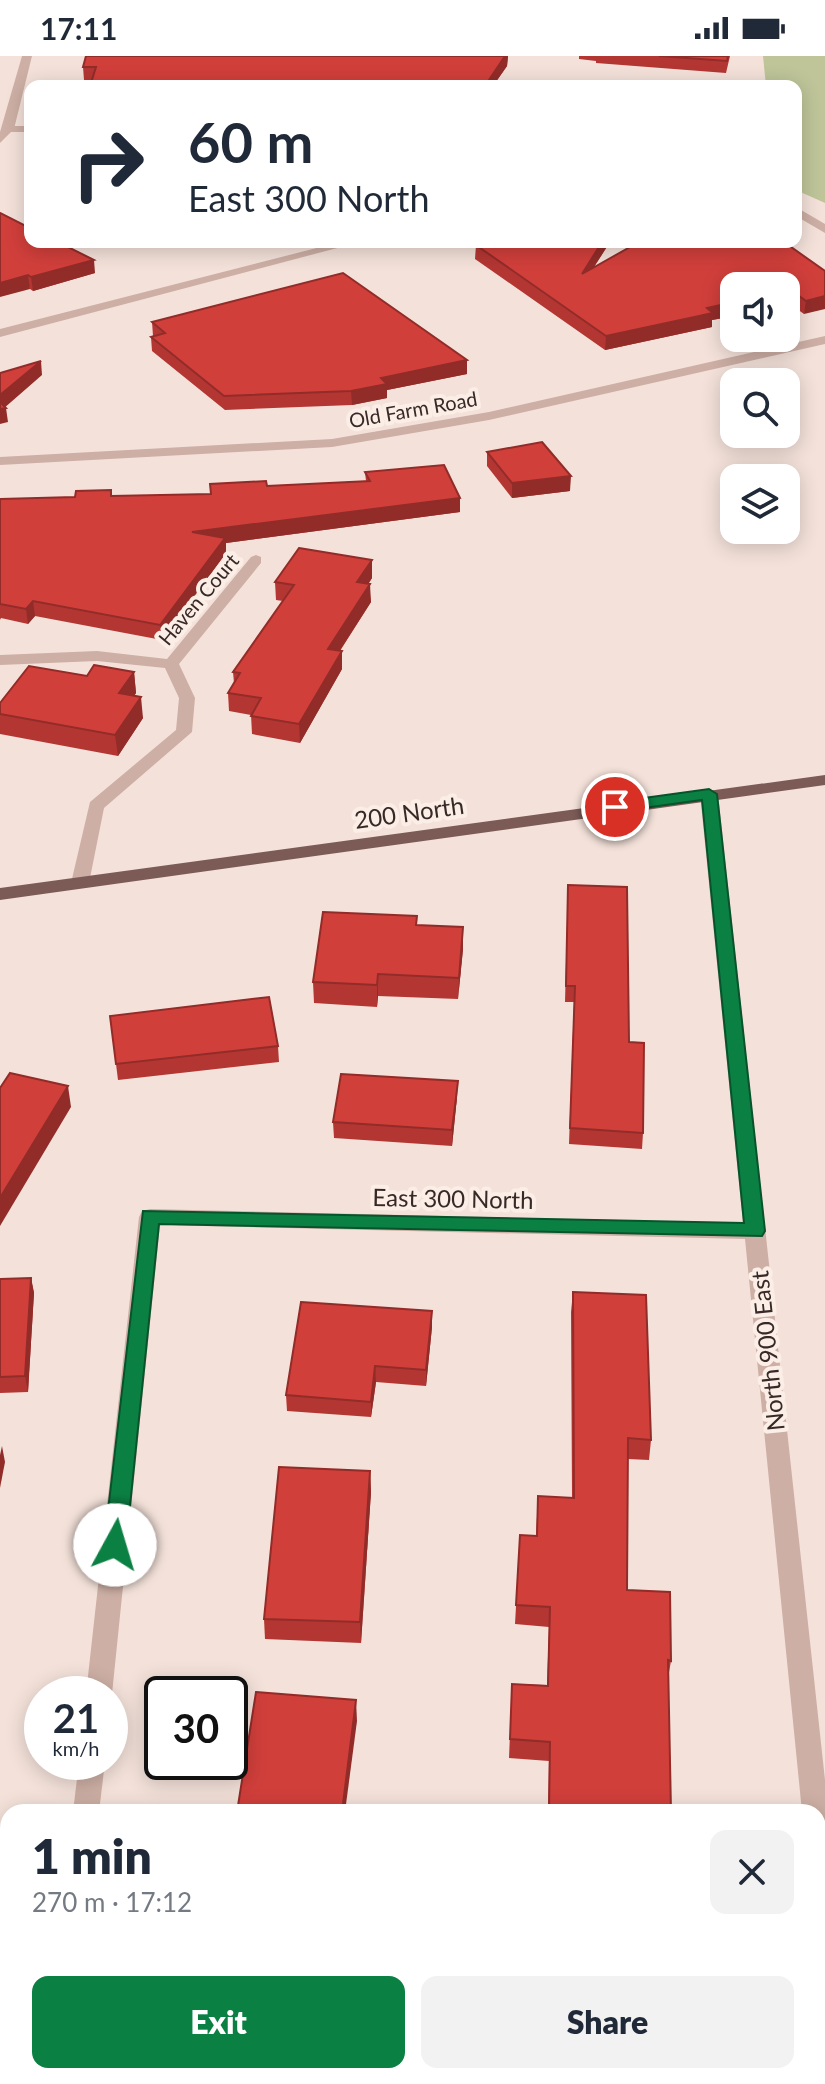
<!DOCTYPE html>
<meta charset="utf-8">
<style>
body{margin:0;font-family:Lato,sans-serif;background:#f2f2f3;color:#1f2937;height:100vh;display:flex;flex-direction:column;font-size:30px;white-space:nowrap}
*{box-sizing:border-box;margin:0}
p{font-size:26px;color:#747a83}
.icon{flex:none;width:44px;height:44px;fill:none;stroke:currentColor;stroke-width:2;stroke-linecap:round;stroke-linejoin:round}
.map{position:relative;flex:1;overflow:hidden}
.side{position:absolute;left:0px;top:1748px;width:826px;height:280px;display:flex;flex-direction:column;background:#fff;border-radius:24px 24px 0 0;box-shadow:0 4px 20px #0003}
.side>*{flex:none}
.banner{position:absolute;left:24px;top:24px;width:778px;height:168px;border-radius:16px;box-shadow:0 4px 20px #0003;background:#fff;color:#1f2937;overflow:hidden}
.tools{position:absolute;left:720px;top:216px;display:grid;gap:16px}
.tools a{display:grid;place-items:center;width:80px;height:80px;border-radius:16px;background:#fff;box-shadow:0 4px 20px #0003;font-size:40px}
.speed{position:absolute;left:24px;top:1620px;display:flex;gap:16px;font-size:40px;font-weight:700;text-align:center}
.speed>*{display:grid;place-content:center;width:104px;height:104px;border-radius:50%;background:#fff;box-shadow:0 4px 20px #0003;line-height:1}
.speed small{font-size:20px;font-weight:400}
.speed .limit{border:4px solid #111;border-radius:12px;background:#fff;color:#111}
.pin{position:absolute;display:grid;place-items:center;width:68px;height:68px;color:#fff;margin:-34px;border:4px solid #fff;border-radius:50%;box-shadow:0 2px 8px #0007}
.me{position:absolute;width:88px;margin:-44px;rotate:6deg;stroke-linejoin:round;filter:drop-shadow(0 0 6px #0008)}
.turn{display:flex;align-items:center;gap:28px;height:168px;padding:0 32px;font-size:36px}
.turn .icon{width:104px;height:104px;stroke-width:2.5}
.turn b{display:block;font-size:56px;line-height:68px}
.round{display:grid;place-items:center;flex:none;width:84px;height:84px;border-radius:16px;background:#f2f2f3}
.overview{display:flex;align-items:center;justify-content:space-between;height:136px;padding:0 32px}
h1{font-size:48px;font-weight:800;line-height:60px}
.button{display:flex;gap:16px;margin-top:auto;padding:16px 32px}
.button a{flex:1;height:92px;border-radius:16px;background:#0b8043;color:#fff;font-size:32px;font-weight:800;line-height:92px;text-align:center}
.button a+a{background:#f2f2f3;color:#1f2937}
.status{display:flex;justify-content:space-between;align-items:center;height:56px;padding:0 40px;background:#fff;direction:ltr}
.status svg{height:22px;fill:currentColor}
.map>svg:first-child{display:block}
.green{fill:#bfc599}
.lines{fill:none;stroke-linecap:round;stroke-linejoin:round}
.minor{fill:#cdafa5;fill-rule:evenodd}
.tertiary{fill:#cdafa5;fill-rule:evenodd}
.primary{fill:#7c5b57;fill-rule:evenodd}
.wall{fill:#b43633}
.shaded-wall{fill:#922c29}
.building{fill:#d13f3b;stroke:#922c29;stroke-width:2}
.route{fill:#0b8043;stroke:#07532c;stroke-width:2}
.labels{text-anchor:middle;dominant-baseline:central;stroke-width:8;stroke-linejoin:round;paint-order:stroke}
.far-street-label{font-size:20px;fill:#382927;stroke:#fbeee7}
.street-label{font-size:24px;fill:#382927;stroke:#fbeee7}
</style>
<div class="status"><b>17:11</b><svg viewBox="0 0 49 12"><path d="M0 12V9h3v3zM5 12V6h3v6zM10 12V3h3v9zM15 12V0h3v12zM26 1h20v11H26zM47 4h2v5h-2z"/></svg></div>
<div class="map">
<svg width="825" height="2028" viewBox="0 0 825 2028">
<rect width="100%" height="100%" fill="#f4e2da"/>
<!-- green -->
<path class="green" d="M763,0h62v147l-29,-13v-104h-30z"/>
<g class="lines">
<!-- minor -->
<g class="minor">
<path d="M30,70v6h-22l-6,-3 6,-3z"/>
<path d="M796,151l29,17v9l-29,-17z"/>
<path d="M340,186h20l-360,95v-8z"/>
<path d="M825,280v8l-336,76 -157,27 -332,18v-8l332,-18 157,-27z"/>
<path d="M256,499l5,2v6l-82,101 16,34 -3,34 -88,76 -15,75 -3,4h-12l-3,-4 19,-81 86,-72 3,-32 -14,-30 -68,-7 -97,4v-10l97,-4 70,8 84,-102z"/>
<path d="M709,733l9,5 107,986v41l-7,2v-11h-16l-57,-573 -585,-14 -48,469 -2,4v-4h-24l53,-477 3,-6 8,-2 593,14 -43,-429z"/>
<path d="M79,1706h26l-6,50h-26z"/>
<path d="M818,1768l7,3v91l-7,-2z"/>
<rect x="0" y="1909" width="8" height="28"/>
</g>
<!-- tertiary -->
<path class="tertiary" d="M22,0h10l-18,73 -14,14v-11z"/>
<!-- primary -->
<path class="primary" d="M825,719v10l-825,115v-12z"/>
</g>
<!-- wall -->
<g class="wall">
<path d="M86,0h422l-1,10 -14,20h-401v-6h-8l-1,-13z"/>
<path d="M579,0h151l-4,17 -130,-10v-2l-17,-2z"/>
<path d="M0,157l95,60 -62,18 -3,-2z"/>
<path d="M610,186l-16,25 231,4 -21,43 -14,-10 -56,-18v30l-22,4v7l-107,23 -130,-91 1,-14z"/>
<path d="M152,266l315,52 -80,16v8l-35,7 -127,5 -73,-59 -1,-14 2,-1z"/>
<path d="M487,396l83,39 -58,7 -25,-32z"/>
<path d="M365,416l95,26v14l-234,31v10l-64,87 -127,-24 -7,8 -27,-6 -1,2v-121l211,-5 56,-8 99,-5z"/>
<path d="M372,522l-4,6 3,18 -31,49h2v18l-42,74 -48,-9 -1,-19 -22,-4 -1,-18 6,-10 -1,-11 50,-71 -7,-1 -1,-18z"/>
<path d="M134,616l2,21 -2,3 9,22 -25,38 -118,-22v-31l87,-27z"/>
<path d="M568,829l61,157 14,91 -1,16 -73,-5 5,-142h-9z"/>
<path d="M417,869l46,2v22l-5,50 -80,-3 -1,11 -63,-4 -1,-21z"/>
<path d="M278,990l1,16 -161,18 -2,-16z"/>
<path d="M457,1041l-5,49 -118,-8 -1,-16z"/>
<path d="M31,1222l3,15 -6,99 -28,1v-114z"/>
<path d="M573,1236l78,148 -2,20 -21,-1 -1,131 44,71 -3,17 3,134h-123l1,-51 -40,-3 3,-74 35,1 2,-58 -34,-3 5,-89 16,1 2,-40 34,2 -1,-186z"/>
<path d="M432,1255v16l-6,59 -50,-4 -5,35 -84,-6 -1,-16z"/>
<path d="M370,1415l1,21 -10,151 -96,-4 -1,-20z"/>
<path d="M456,2020h199l2,8h-200z"/>
</g>
<!-- shaded-wall -->
<g class="shaded-wall">
<path d="M505,0h3l-1,10 -14,20h-8z"/>
<path d="M602,186h8l-29,45 1,-13z"/>
<path d="M94,204l1,13 -62,18 -2,-14z"/>
<path d="M28,219l2,14 -30,8v-14z"/>
<path d="M791,234l-1,14h-4v-13z"/>
<path d="M825,240v13l-21,5 2,-13z"/>
<path d="M734,246v14l-22,4v7l-107,23 1,-14 101,-28z"/>
<path d="M467,304v14l-80,16v8l-35,7 -1,-14 30,-13z"/>
<path d="M41,305l1,14 -39,34 3,-1 2,14 -8,2v-29z"/>
<path d="M571,420l-1,15 -58,7v-15z"/>
<path d="M460,442v14l-234,31v10l-64,87 -2,-15 32,-93z"/>
<path d="M372,504v18l-14,22 -1,-18z"/>
<path d="M370,528l1,18 -42,65 -1,-18z"/>
<path d="M33,545l2,15 -7,8 -2,-15z"/>
<path d="M342,595v18l-42,74 -1,-19z"/>
<path d="M134,616l2,21 -15,21 -2,-21z"/>
<path d="M141,641l2,21 -25,38 -3,-21z"/>
<path d="M463,871v22l-5,50 1,-21z"/>
<path d="M378,918v22l-1,11v-22z"/>
<path d="M458,1025l-1,16 -5,49v-16z"/>
<path d="M68,1030l3,21 -71,119v-28z"/>
<path d="M31,1222l3,15 -6,99 -3,-16z"/>
<path d="M432,1255v16l-6,59v-16z"/>
<path d="M375,1310l1,16 -5,35v-15z"/>
<path d="M2,1390l3,16 -5,26v-33z"/>
<path d="M370,1415l1,21 -10,151 -1,-21z"/>
<path d="M356,1644l1,21 -12,91h-3z"/>
</g>
<!-- building -->
<g class="building">
<path d="M86,0h419l-20,30h-286l2,-2 -110,-1 5,-16h-13z"/>
<path d="M659,0h69l-1,5z"/>
<path d="M0,157l30,15v14h28l36,18 -63,17 -3,-2 -28,8z"/>
<path d="M489,186h113l-20,32 57,-32h145l41,29v25l-19,5 -15,-11 -5,1v-5h-52v16l-27,6 6,5 -107,23 -130,-91z"/>
<path d="M343,217l124,87 -86,18 6,6 -36,7 -127,5 -73,-59 14,-4 -13,-11z"/>
<path d="M41,305l-41,34v-22z"/>
<path d="M0,346l6,6 -6,1z"/>
<path d="M542,386l29,34 -59,7 -25,-31z"/>
<path d="M444,409l16,33 -268,34 33,6 -65,87 -127,-24 -7,8 -26,-5v-105l75,-2 1,-6 35,-1v6l100,-2 -1,-10 56,-3 1,5 103,-5 -5,-9z"/>
<path d="M299,492l73,12 -15,22 13,2 -42,65 14,2 -43,73 -48,-8 10,-18 -33,-5 12,-20 -7,-1 61,-87 -19,-3z"/>
<path d="M94,609l40,7 -15,21 22,4 -26,38 -115,-21v-11l29,-37 58,10z"/>
<path d="M568,829l59,2 2,155 15,1 -1,90 -73,-5 5,-142h-9z"/>
<path d="M323,856l94,4 -1,9 47,2 -4,51 -81,-4 -1,11 -64,-3z"/>
<path d="M269,941l9,49 -162,18 -6,-48z"/>
<path d="M10,1017l58,13 -68,112v-110z"/>
<path d="M341,1018l117,7 -6,49 -119,-8z"/>
<path d="M31,1222l-6,98 -25,1v-98z"/>
<path d="M573,1236l73,3 5,145 -23,-2 -1,152 43,2 1,69 -3,-1 3,152h-122l1,-70 -40,-3 2,-55 36,2 2,-79 -34,-2 4,-70 17,1 1,-40 36,2z"/>
<path d="M301,1246l131,9 -6,59 -51,-4 -4,36 -85,-7z"/>
<path d="M279,1411l91,4 -10,151 -96,-3z"/>
<path d="M256,1636l100,8 -14,112h-105z"/>
<path d="M262,2020h111v8h-112z"/>
<path d="M459,2020h196l2,8h-153l-1,-7 -43,4z"/>
</g>
<!-- route -->
<path class="route" d="M709,733l8,5 48,437 -3,5 -603,-12 -33,321 -3,6 -8,3 -8,-3 -3,-6 39,-334 601,12 -42,-423 -87,12 -8,-5 8,-5z"/>
<g class="labels">
<!-- far-street labels -->
<g class="far-street-label">
<text transform="translate(413 353) rotate(-10)">Old Farm Road</text>
<text transform="translate(198 543) rotate(-50)">Haven Court</text>
</g>
<!-- street labels -->
<g class="street-label">
<text transform="translate(409 756) rotate(-8)">200 North</text>
<text transform="translate(453 1142) rotate(1)">East 300 North</text>
<text transform="translate(767 1295) rotate(-96)">North 900 East</text>
</g>
</g>
</svg>
<div class="tools">
<a><svg class="icon" aria-label="sound" viewBox="0 0 24 24"><path d="M4 9h4l5-4v14l-5-4H4zM17 9q2 3 0 6"/></svg></a>
<a><svg class="icon" aria-label="search" viewBox="0 0 24 24"><circle cx="10" cy="10" r="6"/><path d="M15 15l6 6"/></svg></a>
<a><svg class="icon" aria-label="layers" viewBox="0 0 24 24"><path d="M12 4l9 5-9 5-9-5zM3 14l9 5 9-5"/></svg></a>
</div>
<div class="speed"><div>21<small>km/h</small></div><div class="limit">30</div></div>
<div class="pin" style="left:615px;top:751px;background:#d93025"><svg class="icon" aria-label="arrive" viewBox="0 0 24 24"><path d="M6 21V4h12l-3 4 3 4H6"/></svg></div>
<svg class="me" style="left:115px;top:1489px" viewBox="-20 -20 40 40"><circle r="19" fill="#fff"/><path d="M0-13L10 11 0 6-10 11z" fill="#0b8043"/></svg>
<div class="banner">
<div class="turn"><svg class="icon" aria-label="right" viewBox="0 0 24 24"><path d="M7 20v-9h11M14 6l5 5-5 5"/></svg><div><b>60 m</b>East 300 North</div></div>
</div>
<section class="side">
<div class="overview"><div><h1>1 min</h1><p>270 m · 17:12</p></div><a class="round"><svg class="icon" aria-label="close" viewBox="0 0 24 24"><path d="M6 6l12 12M18 6L6 18"/></svg></a></div>
<div class="button"><a>Exit</a><a>Share</a></div>
</section>
</div>
